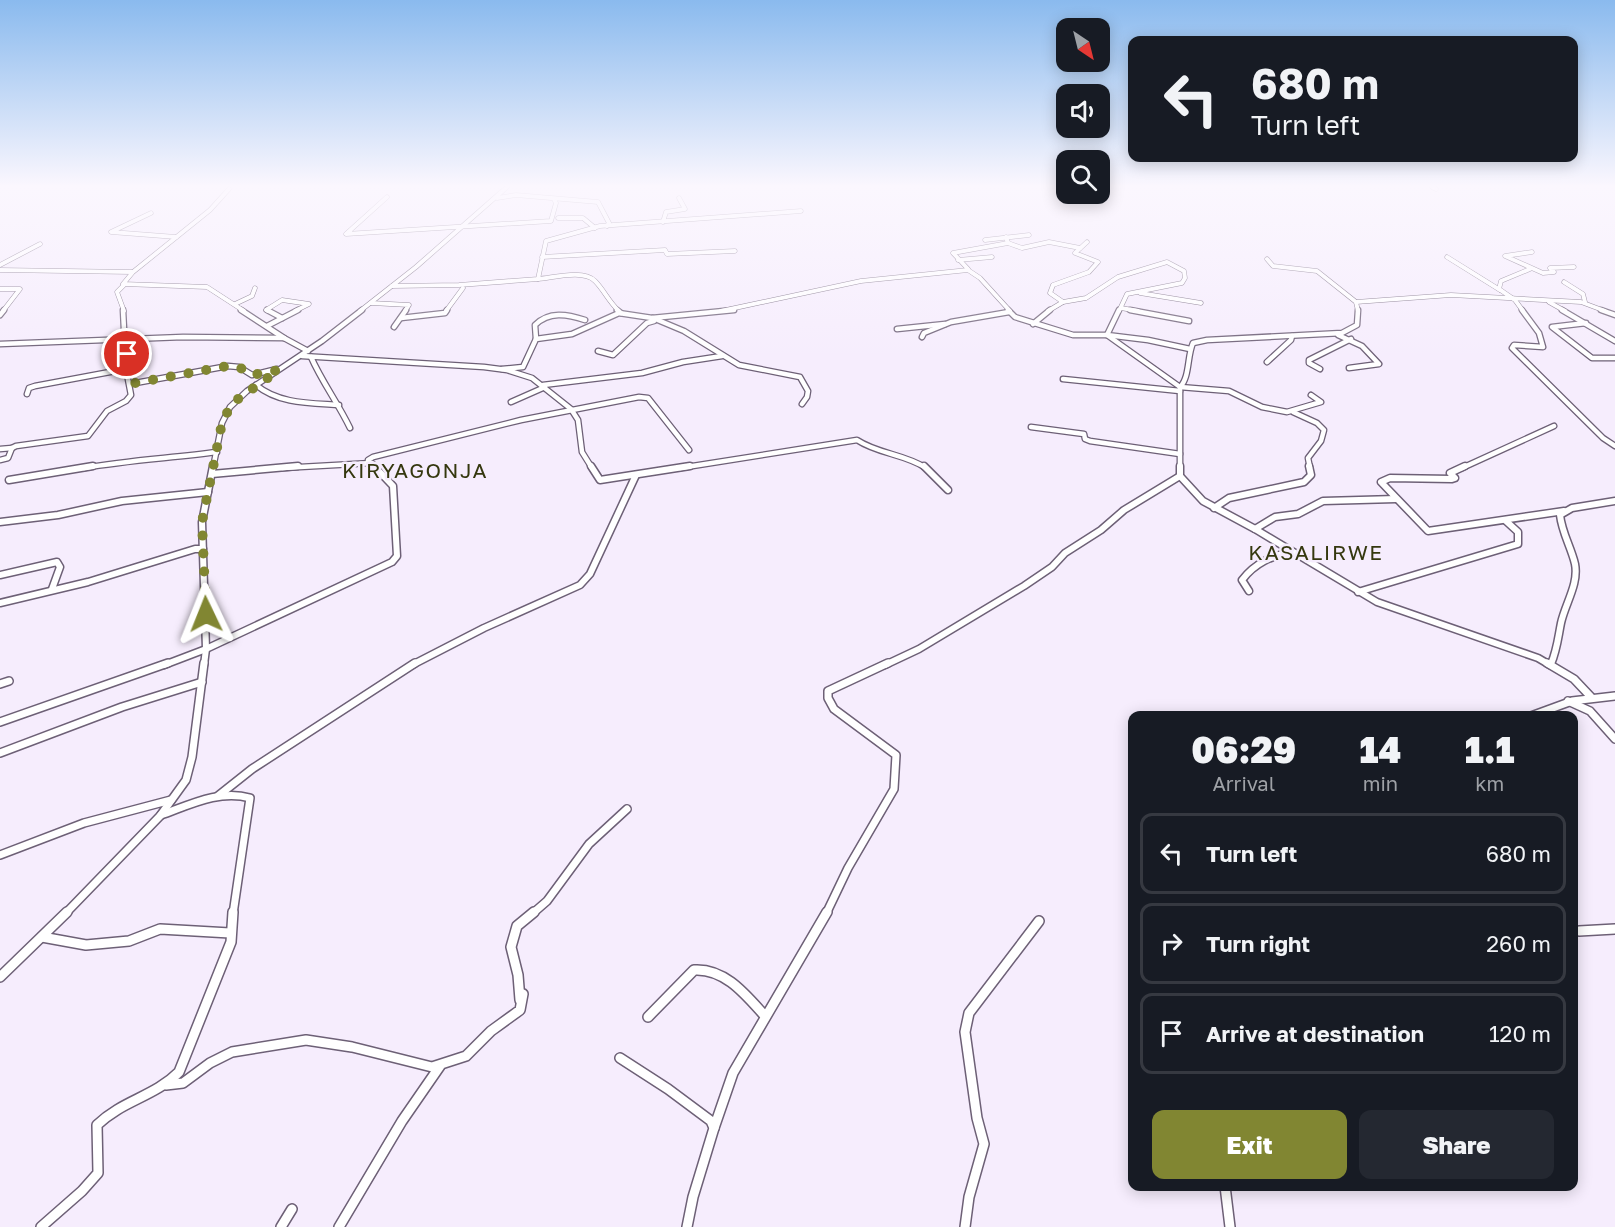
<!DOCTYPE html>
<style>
body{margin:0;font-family:"Golos Text",sans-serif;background:#242831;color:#f1f3f6;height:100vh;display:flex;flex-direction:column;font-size:22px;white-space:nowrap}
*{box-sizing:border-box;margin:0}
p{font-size:20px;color:#9ea1a6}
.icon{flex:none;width:33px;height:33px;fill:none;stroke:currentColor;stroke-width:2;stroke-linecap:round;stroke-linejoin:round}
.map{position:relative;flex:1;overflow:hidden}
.details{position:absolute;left:1128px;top:711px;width:450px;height:480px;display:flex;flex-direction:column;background:#171b24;border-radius:12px;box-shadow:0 3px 15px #0003}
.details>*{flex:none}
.banner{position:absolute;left:1128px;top:36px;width:450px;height:126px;border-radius:12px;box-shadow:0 3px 15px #0003;background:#171b24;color:#f1f3f6;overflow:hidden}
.needle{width:39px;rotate:145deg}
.buttons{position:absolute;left:1056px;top:18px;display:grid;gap:12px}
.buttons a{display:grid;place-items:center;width:54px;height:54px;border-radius:12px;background:#171b24;box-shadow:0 3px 15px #0003;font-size:30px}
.pin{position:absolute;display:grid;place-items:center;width:51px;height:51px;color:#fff;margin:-26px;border:3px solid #fff;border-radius:50%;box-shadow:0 2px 6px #0007}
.me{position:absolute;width:66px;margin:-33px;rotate:358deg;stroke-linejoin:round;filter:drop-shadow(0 0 4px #0008)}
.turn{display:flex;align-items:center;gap:21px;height:126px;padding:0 24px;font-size:27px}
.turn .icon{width:78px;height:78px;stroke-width:2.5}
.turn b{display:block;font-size:42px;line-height:51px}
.eta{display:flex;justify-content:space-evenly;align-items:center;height:102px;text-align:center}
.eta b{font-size:36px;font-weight:800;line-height:42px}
.primary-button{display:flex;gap:12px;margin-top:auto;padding:12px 24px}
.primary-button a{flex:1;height:69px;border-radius:12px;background:#818632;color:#fff;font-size:24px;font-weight:800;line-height:69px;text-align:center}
.primary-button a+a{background:#242831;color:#f1f3f6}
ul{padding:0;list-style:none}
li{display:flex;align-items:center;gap:18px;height:81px;margin:0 12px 9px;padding:0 12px;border:3px solid #363941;border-radius:12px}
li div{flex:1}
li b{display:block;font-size:22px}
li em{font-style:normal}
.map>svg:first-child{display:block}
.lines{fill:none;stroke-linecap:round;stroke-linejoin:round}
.minor-far4-casing{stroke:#6d6076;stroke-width:5}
.minor-far3-casing{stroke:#6d6076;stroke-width:7}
.minor-far2-casing{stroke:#6d6076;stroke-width:9}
.minor-far1-casing{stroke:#6d6076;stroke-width:10}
.minor-casing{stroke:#6d6076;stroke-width:12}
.minor-far4{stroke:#fff;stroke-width:4}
.minor-far3{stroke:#fff;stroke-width:4.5}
.minor-far2{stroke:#fff;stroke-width:6}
.minor-far1{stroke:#fff;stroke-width:7}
.minor{stroke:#fff;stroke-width:9}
.route{stroke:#818632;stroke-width:10;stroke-dasharray:0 18}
.labels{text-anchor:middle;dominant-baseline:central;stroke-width:5;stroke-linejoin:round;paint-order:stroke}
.quarter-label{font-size:21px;letter-spacing:1.5px;fill:#35380f;stroke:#f6edfd}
</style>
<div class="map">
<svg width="1615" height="1227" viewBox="0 0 1615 1227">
<rect width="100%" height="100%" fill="#f6edfd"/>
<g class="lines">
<defs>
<g id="minor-far4">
<path d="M1432,187l4,2"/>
<path d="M229,189l-19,21 -77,62 -10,12 84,3 37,24"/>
<path d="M387,197l-41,37 205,-13 5,-18 -2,-4"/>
<path d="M497,198l19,-3 82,7 11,21 -2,3"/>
<path d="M151,213l-40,19 65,5"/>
<path d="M558,218h25l12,10"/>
<path d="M663,222l3,-10 19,-3 -6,-11"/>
<path d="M985,240l44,-5"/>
<path d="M1008,243l14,5 27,-6 31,6"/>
<path d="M1532,252l-27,4 38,17 11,-1 -4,-4 24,-1"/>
<path d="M542,257l123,-7 2,4 68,-3"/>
<path d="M1447,257l53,33"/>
<path d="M1267,259l6,7 44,5 39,31 2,9"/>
<path d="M958,260l34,-3"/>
<path d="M0,265l40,-21"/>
<path d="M968,269l-15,-16 55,-10 -2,-6"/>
<path d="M0,270l132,2"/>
<path d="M538,279c15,-1 45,-10 57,2 9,9 14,21 24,30"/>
<path d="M1564,282l19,12 2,8"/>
<path d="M392,286l67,-1 79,-6 8,-38 54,-15 201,-15"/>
<path d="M0,289h20l-17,22"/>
<path d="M1140,293l61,10"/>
<path d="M1063,302l23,-4 32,-21 49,-15 17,9 1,7 -3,5 -55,11 -8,17"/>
<path d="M1356,302l95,-7 130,7 24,9"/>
<path d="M1549,302l16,9"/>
<path d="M371,303l38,2 -4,6"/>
<path d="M235,304l17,-8 3,-8"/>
<path d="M1121,308l17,3"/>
<path d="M124,311l-7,-19 7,-7"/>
<path d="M268,311l-2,-1 16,-10 27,4 -14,7"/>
<path d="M360,311l56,-44 91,-80"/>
<path d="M446,311l17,-23"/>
<path d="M721,311l140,-30 107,-11 12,8 30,33"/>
<path d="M1048,311l15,-9 -13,-9 3,-8 36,-13 9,-10 -23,-9 12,-11"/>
<path d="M1523,311l-8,-11 -16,-11 2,-8 29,-12"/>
</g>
<g id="minor-far3">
<path d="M123,310l3,59"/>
<path d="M241,310l43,28"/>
<path d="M267,310l15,8"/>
<path d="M617,310l4,3"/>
<path d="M1008,310l7,7 58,18h34l73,52 49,4 33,16 25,5 34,-10 -10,-7"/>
<path d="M1119,310l-12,25 41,5 42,9"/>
<path d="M1130,310l59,11"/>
<path d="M1522,310l17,23 4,14 -29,-2 -2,3 91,90 12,8"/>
<path d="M1562,310l53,31"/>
<path d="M1601,310l14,5"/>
<path d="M0,315l4,-5"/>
<path d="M401,318l44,-5 2,-3"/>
<path d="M653,318l31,13 55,34 61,12 8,14 -1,6 -5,7"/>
<path d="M1586,323l-34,4 40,31h23"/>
<path d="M1033,324l17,-14"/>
<path d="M267,326l31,-16"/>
<path d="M394,327l12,-17"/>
<path d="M897,329l48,-5"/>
<path d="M1338,335l24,11 17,18 -30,4"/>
<path d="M922,337l2,-4 27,-11 58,-10"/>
<path d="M536,339l-1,-14c14,-14 32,-11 50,-5"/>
<path d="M0,344l183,-7 101,1 24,13"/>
<path d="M598,351l15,4 34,-32 7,-2"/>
<path d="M302,356l182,11 23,3 25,8 39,31 7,11 4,32 10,16"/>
<path d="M311,357c11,25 27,46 39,71"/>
<path d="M1267,362l24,-22 1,-4"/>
<path d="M502,369l21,-2 13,-28 36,-5 47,-21 33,5 82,-8"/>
<path d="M1320,369l-11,-6v-3l42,-21"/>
<path d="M1063,379l117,12"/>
<path d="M130,384l98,-18 11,1 13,8 25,-6"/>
<path d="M256,385c23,19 54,18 83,20"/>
<path d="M543,385l99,-12 41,-11 39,-6"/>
<path d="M511,402l34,-15"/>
<path d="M1293,412l24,11 7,7 -3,11 -13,17 2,10"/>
<path d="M1031,427l53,7 1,5 5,2 90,13"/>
<path d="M0,449l12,-1"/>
<path d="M0,460l8,-2 4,-10 4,-2 72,-10 19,-25 19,-10 5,-6 -5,-26 -91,17 -6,2 -2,6"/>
<path d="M368,464v-4l5,-3 148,-37 118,-23 9,1 41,52"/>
<path d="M84,468c44,-8 89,-10 133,-16"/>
<path d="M213,468l9,-45 8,-16 17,-16 75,-50 40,-31"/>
<path d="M282,468l90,-5 3,5"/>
<path d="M680,468l177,-28c21,14 48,14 69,28"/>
<path d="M1180,468v-81c10,-10 7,-31 13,-44l14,-3 135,-7 15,-8 1,-15"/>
<path d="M1462,468l92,-42"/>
</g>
<g id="minor-far2">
<path d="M591,466l9,14 90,-14"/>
<path d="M924,466l24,24"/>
<path d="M1180,466v10l23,25 52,28 122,73 161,56 12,7"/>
<path d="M1465,466l-15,7 5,5 -3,1 -62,-1 -9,4 47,49 136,-20"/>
<path d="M212,474l86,-8"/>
<path d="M9,480l84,-14"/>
<path d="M1214,508l15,-10 75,-16 7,-7 -2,-9"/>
<path d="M0,522l58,-7 64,-14 86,-9"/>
<path d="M1255,529l20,-12 23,-3 25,-13 73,-2"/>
<path d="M0,575l57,-13 3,5 -8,22"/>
<path d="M1249,591l-7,-11c13,-17 29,-24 50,-28"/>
<path d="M1358,592l160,-48v-12l-12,-11"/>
<path d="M0,603l88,-21 107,-33h8"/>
<path d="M206,649l186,-87 5,-6 -4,-70 -19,-20"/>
<path d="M1551,664c6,-14 7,-26 10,-41 4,-19 18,-39 14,-59 -4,-17 -13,-31 -15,-49l12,-7 43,-7"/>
<path d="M164,665l42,-16"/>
<path d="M204,665l2,-16 -4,-127 11,-56"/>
<path d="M412,665l72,-37 96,-43 10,-11 46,-99"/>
<path d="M885,665l34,-16 105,-63 28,-19 13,-14 36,-23 23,-20 56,-34"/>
</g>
<g id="minor-far1">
<path d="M1547,663l27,16 17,18"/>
<path d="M0,684l9,-3"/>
<path d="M1568,701l22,10 25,28"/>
<path d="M1531,716l41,-15 43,-5"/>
<path d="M0,722l168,-59"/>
<path d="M0,753l122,-46 80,-25"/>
<path d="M218,796l34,-27 163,-106"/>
<path d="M161,815c28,-10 59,-26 89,-17l-17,116"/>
<path d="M0,855l84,-32 87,-23"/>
<path d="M65,914l95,-98 26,-36 6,-23 12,-94"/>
<path d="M532,914l15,-13 42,-57 38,-35"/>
<path d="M826,914l22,-46 46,-79 2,-34 -62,-46 -6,-11v-7l60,-28"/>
</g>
<g id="minor">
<path d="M1579,931l36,-2"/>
<path d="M42,937l44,8 43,-4 31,-12 70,4"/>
<path d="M0,977l67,-65"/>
<path d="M520,1000l-2,-25 -7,-28 6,-21 17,-14"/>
<path d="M648,1017l46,-47c31,-2 52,25 71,46"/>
<path d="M620,1058l48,31 43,32 3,7 -21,69 -6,30"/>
<path d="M166,1085l17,-2 27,-20 22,-11 74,-12 46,7 80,20 34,-11 25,-25 29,-21 3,-16"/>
<path d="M714,1128l19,-55 94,-161"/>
<path d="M1225,1186l5,41"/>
<path d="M41,1227l41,-36 16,-18 -1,-48c26,-25 57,-28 82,-53l52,-130 2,-30"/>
<path d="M281,1227l11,-18"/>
<path d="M339,1227l63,-106 38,-55"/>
<path d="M965,1227l4,-30 15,-53 -7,-26 -12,-86 4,-19 70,-92"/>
</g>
</defs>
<!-- minor-far4 casing -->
<use href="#minor-far4" class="minor-far4-casing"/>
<!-- minor-far3 casing -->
<use href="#minor-far3" class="minor-far3-casing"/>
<!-- minor-far2 casing -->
<use href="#minor-far2" class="minor-far2-casing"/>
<!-- minor-far1 casing -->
<use href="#minor-far1" class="minor-far1-casing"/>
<!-- minor casing -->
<use href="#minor" class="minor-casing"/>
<!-- minor-far4 -->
<use href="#minor-far4" class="minor-far4"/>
<!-- minor-far3 -->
<use href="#minor-far3" class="minor-far3"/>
<!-- minor-far2 -->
<use href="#minor-far2" class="minor-far2"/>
<!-- minor-far1 -->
<use href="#minor-far1" class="minor-far1"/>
<!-- minor -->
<use href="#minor" class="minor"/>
</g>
<!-- sky -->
<linearGradient id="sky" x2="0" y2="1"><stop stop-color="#8abaee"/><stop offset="0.52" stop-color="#fbf7fe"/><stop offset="1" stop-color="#fbf7fe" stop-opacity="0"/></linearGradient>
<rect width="1615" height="358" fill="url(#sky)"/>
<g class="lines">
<!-- route -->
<path class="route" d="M127,354l-1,15 4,15 98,-18 11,1 13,8 27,-5 -41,29 -8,8 -8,16 -20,99 4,92"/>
</g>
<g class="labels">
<!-- quarter labels -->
<g class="quarter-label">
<text x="415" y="470">KIRYAGONJA</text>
<text x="1316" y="552">KASALIRWE</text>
</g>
</g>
</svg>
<div class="buttons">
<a><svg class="needle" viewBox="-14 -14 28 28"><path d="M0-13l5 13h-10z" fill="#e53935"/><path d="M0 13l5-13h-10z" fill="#9ea1a6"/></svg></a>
<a><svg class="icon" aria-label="sound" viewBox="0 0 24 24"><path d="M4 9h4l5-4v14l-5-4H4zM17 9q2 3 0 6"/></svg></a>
<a><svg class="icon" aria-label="search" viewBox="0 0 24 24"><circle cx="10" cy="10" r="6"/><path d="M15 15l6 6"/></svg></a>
</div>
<div class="pin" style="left:127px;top:354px;background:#d93025"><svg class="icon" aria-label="arrive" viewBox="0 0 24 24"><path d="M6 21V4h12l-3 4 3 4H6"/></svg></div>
<svg class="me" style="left:206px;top:614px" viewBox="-20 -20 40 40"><path d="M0-17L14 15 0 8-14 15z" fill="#818632" stroke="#fff" stroke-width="4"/></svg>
<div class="banner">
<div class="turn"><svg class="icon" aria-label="left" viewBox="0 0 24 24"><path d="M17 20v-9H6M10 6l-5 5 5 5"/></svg><div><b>680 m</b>Turn left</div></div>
</div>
<section class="details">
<div class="eta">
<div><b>06:29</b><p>Arrival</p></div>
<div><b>14</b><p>min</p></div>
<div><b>1.1</b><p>km</p></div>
</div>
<ul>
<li><svg class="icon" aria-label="left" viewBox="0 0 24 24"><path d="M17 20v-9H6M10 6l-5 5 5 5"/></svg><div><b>Turn left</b></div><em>680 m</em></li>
<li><svg class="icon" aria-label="right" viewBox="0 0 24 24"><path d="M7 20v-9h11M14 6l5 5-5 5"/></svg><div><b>Turn right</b></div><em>260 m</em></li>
<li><svg class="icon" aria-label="arrive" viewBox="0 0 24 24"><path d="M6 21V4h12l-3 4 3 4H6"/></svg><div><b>Arrive at destination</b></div><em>120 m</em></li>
</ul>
<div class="primary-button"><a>Exit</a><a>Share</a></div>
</section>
</div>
